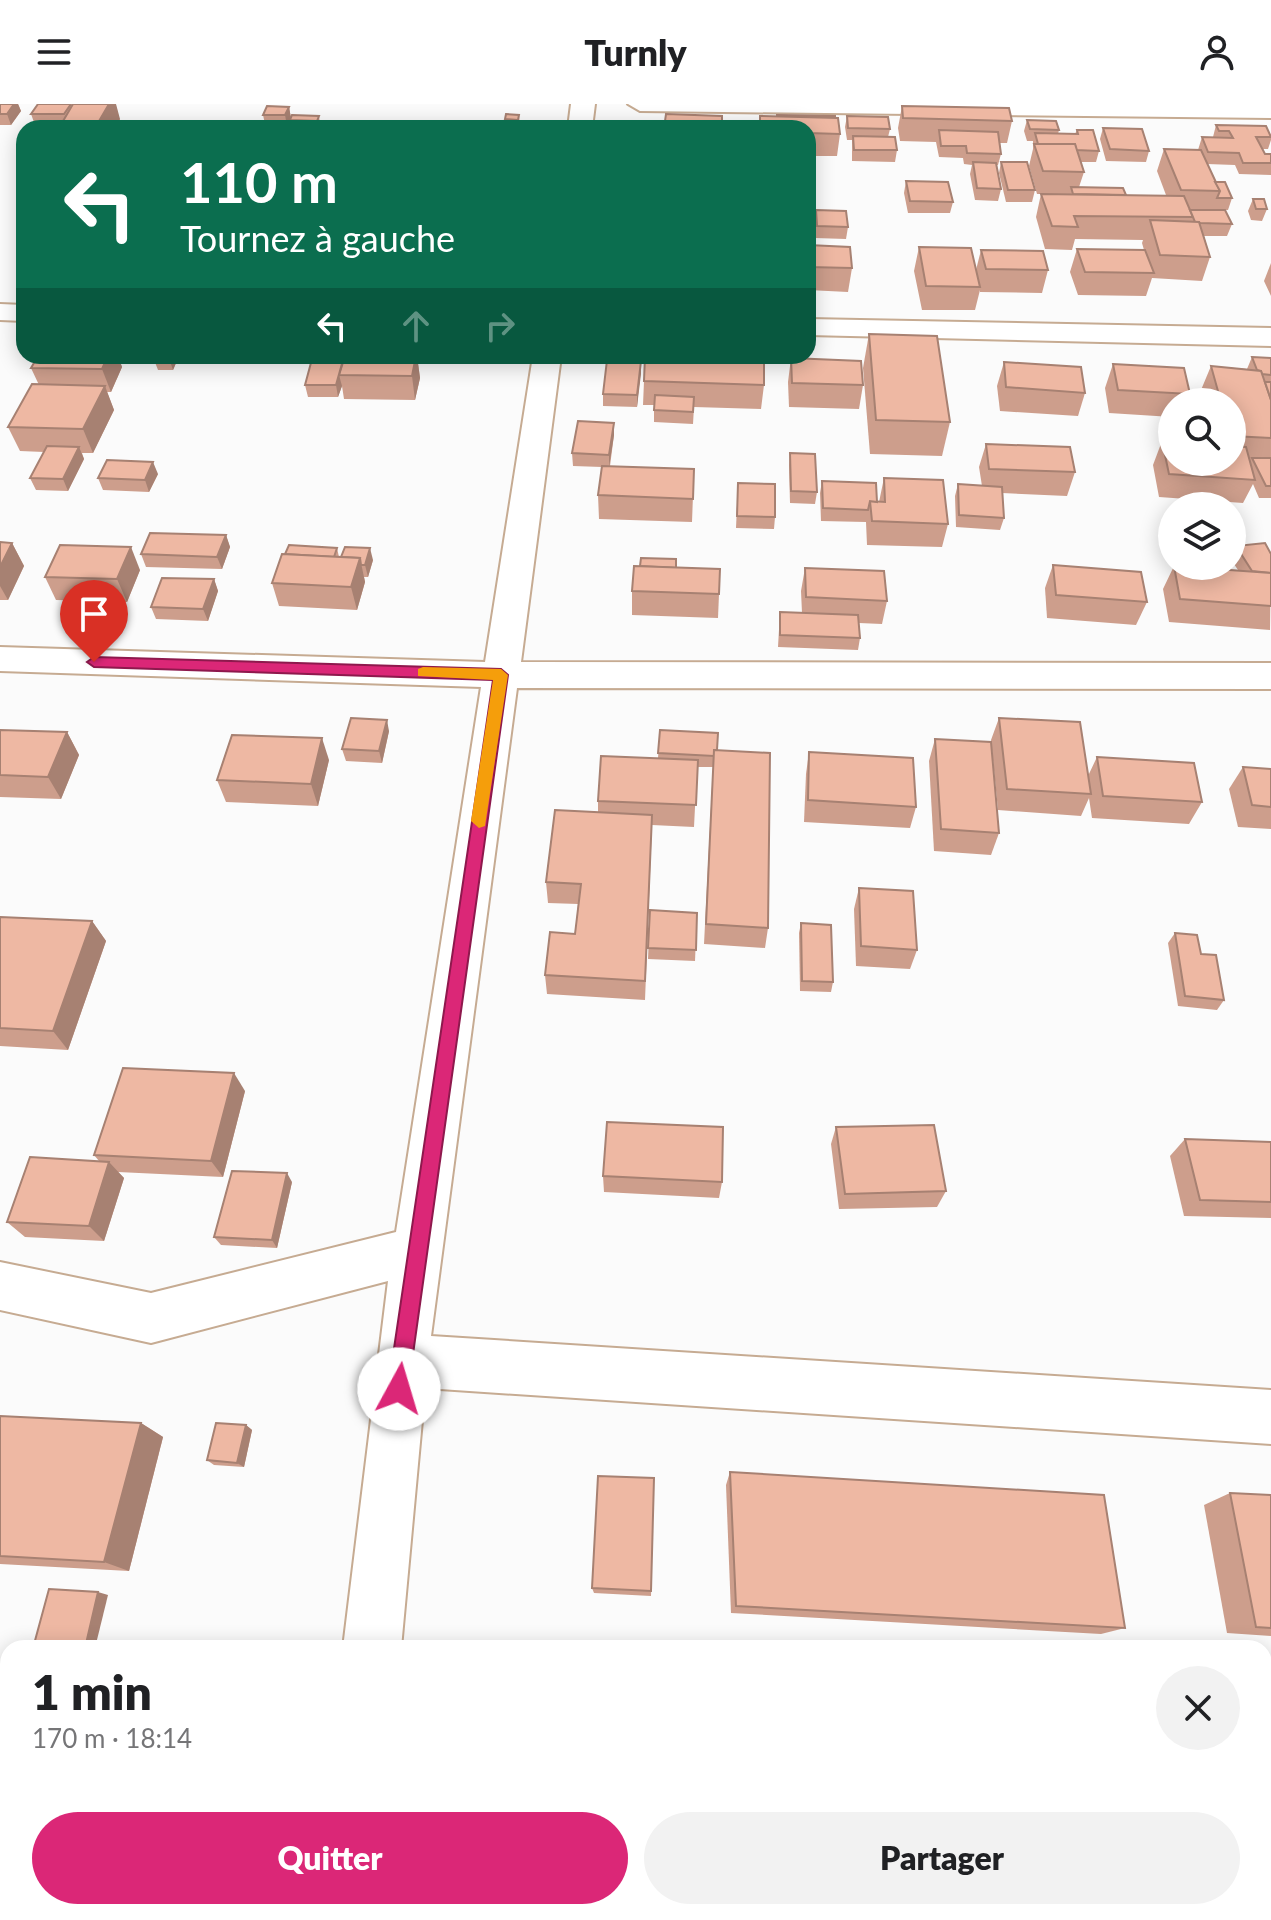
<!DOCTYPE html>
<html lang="fr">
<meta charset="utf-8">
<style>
body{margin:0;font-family:Lato,sans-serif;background:#f2f2f2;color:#202124;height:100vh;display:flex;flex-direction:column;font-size:30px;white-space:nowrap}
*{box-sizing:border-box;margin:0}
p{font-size:26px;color:#757577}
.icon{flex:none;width:44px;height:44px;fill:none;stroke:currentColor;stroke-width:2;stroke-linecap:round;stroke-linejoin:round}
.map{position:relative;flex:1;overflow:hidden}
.drawer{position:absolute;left:0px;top:1536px;width:1272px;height:280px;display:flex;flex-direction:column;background:#fff;border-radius:24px 24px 0 0;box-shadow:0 4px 20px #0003}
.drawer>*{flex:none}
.hud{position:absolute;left:16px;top:16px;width:800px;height:244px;border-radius:24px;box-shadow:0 4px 20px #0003;background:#0b6e4f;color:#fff;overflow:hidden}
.buttons{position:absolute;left:1158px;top:284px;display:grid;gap:16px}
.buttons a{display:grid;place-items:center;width:88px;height:88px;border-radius:50%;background:#fff;box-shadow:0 4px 20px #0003;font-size:40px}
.pin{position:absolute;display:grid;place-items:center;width:68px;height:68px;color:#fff;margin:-82px -34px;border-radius:50% 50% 50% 0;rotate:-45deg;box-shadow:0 0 8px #0007}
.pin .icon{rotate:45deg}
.me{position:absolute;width:88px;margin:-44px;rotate:6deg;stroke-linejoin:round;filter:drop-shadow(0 0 6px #0008)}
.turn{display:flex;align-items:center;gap:28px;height:168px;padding:0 32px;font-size:36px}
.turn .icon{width:104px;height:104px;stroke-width:2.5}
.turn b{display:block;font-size:56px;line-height:68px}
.lanes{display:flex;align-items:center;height:76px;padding:0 32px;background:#0003;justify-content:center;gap:40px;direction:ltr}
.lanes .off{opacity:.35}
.round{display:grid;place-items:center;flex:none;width:84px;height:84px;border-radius:42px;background:#f2f2f2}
.overview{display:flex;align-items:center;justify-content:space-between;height:136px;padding:0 32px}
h1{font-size:48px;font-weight:800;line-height:60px}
.button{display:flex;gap:16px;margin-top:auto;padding:16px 32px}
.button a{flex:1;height:92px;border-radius:48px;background:#db2777;color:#fff;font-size:32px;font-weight:800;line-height:92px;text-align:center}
.button a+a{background:#f2f2f2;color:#202124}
header{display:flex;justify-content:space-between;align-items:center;height:104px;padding:0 32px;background:#fff;font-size:36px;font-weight:800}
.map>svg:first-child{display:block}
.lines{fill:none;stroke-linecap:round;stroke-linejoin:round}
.minor-casing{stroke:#c6ab92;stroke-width:4}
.minor{fill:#fff;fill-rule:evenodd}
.wall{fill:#cd9e8c}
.shaded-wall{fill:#a78172}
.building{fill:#eeb8a3;stroke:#a78172;stroke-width:2}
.route{fill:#db2777;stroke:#8e194d;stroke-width:2}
.slow{fill:#f59e0b}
</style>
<header><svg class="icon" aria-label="menu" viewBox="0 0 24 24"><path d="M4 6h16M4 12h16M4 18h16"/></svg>Turnly<svg class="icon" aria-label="person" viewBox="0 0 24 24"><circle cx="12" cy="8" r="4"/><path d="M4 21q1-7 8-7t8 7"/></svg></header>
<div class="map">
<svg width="1271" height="1816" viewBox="0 0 1271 1816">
<rect width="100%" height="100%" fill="#fbfbfb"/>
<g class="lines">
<defs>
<g id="minor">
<path d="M571,0h24l-3,24h-24z"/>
<path d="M628,0h643v14l-631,-7z"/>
<path d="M0,200l24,1v16l-24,-1z"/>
<path d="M808,215l463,9v18l-463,-11z"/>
<path d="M533,252h28l-40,306 750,1v26l-754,-1 -86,648 840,54v54l-846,-56 -24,260h-58l45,-367 -237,62 -151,-33v-48l151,31 245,-61 85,-545 -481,-16v-24l485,15z"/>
<rect x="312" y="1808" width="64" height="8"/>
</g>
</defs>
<!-- minor casing -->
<use href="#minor" class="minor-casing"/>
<!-- minor -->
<use href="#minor" class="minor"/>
</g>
<!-- wall -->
<g class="wall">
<path d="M0,0h18l3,7 -10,14h-11z"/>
<path d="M71,0l1,3 48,12 -5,9h-56l1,-2 -25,-1 -4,-11z"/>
<path d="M267,2l22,1 2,11 1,-3 27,1 1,8h3v4h-62l2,-4h2l-2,-9z"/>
<path d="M902,2l110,15 -5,22h-7l1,11 -3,11h-2l5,24 -3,12 -23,-1 -5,-26 2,-9 -8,-1 -1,-6 -24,-1 -3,-15 -36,-1 -2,-13z"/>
<path d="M519,11l1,13h-14l-1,-9z"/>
<path d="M760,12l80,18 -3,22h-29v-28h-49z"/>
<path d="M847,12l43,13 -2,8 9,13 -2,12 -43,-1v-21h-5l-2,-13z"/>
<path d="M1027,16l32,10 -1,4h17l2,-4 22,21 -3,11h-16l4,10 -5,15 47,8h40l-9,-24 7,-22 34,1 4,-13h11l3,-12 55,10v5l-3,9h-5l2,5h6v21l-32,-1 -4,-9 -28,-1 8,18 17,16 -4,12h-15l19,14 -5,12h-23l6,21 -8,24 -50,-3 -6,18 -68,-1 -8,-23 7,-23 67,1 -2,-7 1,-3 -68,-1 -3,11 -27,-1 -9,-32 5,-23h-4l-8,-28 4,-17v-8h-6l-3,-10z"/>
<path d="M1103,24l46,23 -3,11 -40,-1 -6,-22z"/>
<path d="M1001,58l34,28 -3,12h-26l-7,-29z"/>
<path d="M906,77l47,21 -3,11h-42l-4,-20z"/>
<path d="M1253,95l14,10 -5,12 -11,-1 -3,-9z"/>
<path d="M816,106l32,17 -2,12 -31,-1 -1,-16z"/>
<path d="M808,141l44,23 -4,24 -40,-2z"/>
<path d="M919,143l57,23 5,-20 67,20 -6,23 -62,-1v-2l-5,20h-53l-8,-39z"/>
<path d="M1271,159v33l-7,-15z"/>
<path d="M869,230l81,88 -8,34 -72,-2 -7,-86z"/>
<path d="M38,252h80l4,11 -11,25h-4l7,18 -21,43h-11l2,6 -16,32 -32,-1 -6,-12 14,-26 -24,-1 -12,-24 31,-42 -8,-17z"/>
<path d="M174,252l2,7 -3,7h-15l-5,-13z"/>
<path d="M417,252l3,22 -5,22 -71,-1 -2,-13 -4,11h-30l-3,-12 38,-25z"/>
<path d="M1252,253l19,1v140h-12l-6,-14 -10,19 -84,-6 -6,-32 9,-24 70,21v-60h-28l-3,-12 10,-24 36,3z"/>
<path d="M791,254l72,27 -4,24 -70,-2 -1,-25z"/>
<path d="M641,257l-4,46 -34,-1v-12z"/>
<path d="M1004,258l81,31 -7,23 -78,-5 -3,-25z"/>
<path d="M1113,260l77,30 -3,8h-15v15l-63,-4 -4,-25z"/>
<path d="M644,277l120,4 -3,24 -67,-2 -1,17 -39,-2v-17h-11z"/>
<path d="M614,331l-4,31 84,3 -2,53 -93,-3 -1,-24 4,-28 -29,-1 -1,-13z"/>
<path d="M986,340l89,28 -8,24 -65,-3 2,25 -4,12 -44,-3 -1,-31 3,-12 24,2 -3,-19z"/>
<path d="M790,349l27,39 -2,12 -25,-1 -1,-38z"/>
<path d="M158,370l-9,18 -46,-2 -5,-12z"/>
<path d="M884,374l64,46 -6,23 -75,-2 -1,-23 -45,-1 -1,-28 2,-12 57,21z"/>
<path d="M738,379l37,34 -1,12 -38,-1z"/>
<path d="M226,431l4,12 -8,22 -76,-2 -5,-13z"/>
<path d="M0,438l12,1 12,23 -16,34h-8z"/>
<path d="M1236,442l35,8 -1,76 -101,-8 -6,-33 11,-23 64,4 -6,-9v-7z"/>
<path d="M337,444l2,9 34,3 -5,17h-4l1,5 -8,28 -78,-4 -7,-23z"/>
<path d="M1053,461l94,37 -11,23 -89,-7 -2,-30z"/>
<path d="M676,464l43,26 -1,24 -86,-3v-24z"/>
<path d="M805,464l82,33 -5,23 -23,-1 1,15 -2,12 -80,-3 2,-35 22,1 -1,-22z"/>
<path d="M140,466l-13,32 -71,-2 -11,-23z"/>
<path d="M214,475l4,12 -10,30 -52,-2 -5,-12z"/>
<path d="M999,614l89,58 9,-19 105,45 -13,22 -97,-6 -3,-20 -8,18 -83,-6 -7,-70z"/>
<path d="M0,626l67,2 12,23 -18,44 -61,-2z"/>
<path d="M660,626l57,20 51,178 -3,20 -61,-4 9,-177h-16l-3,60 -42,-2 -7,175 -98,-6 -2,-19 30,-41 3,-30 -30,-1 -2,-21 52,-70v-11l60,-43z"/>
<path d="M389,627l-7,32 -36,-2 -4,-12z"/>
<path d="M935,635l64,94 -8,22 -57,-4 -5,-90z"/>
<path d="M809,648l107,55 -6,21 -106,-6 2,-48z"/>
<path d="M329,656l-11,46 -92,-4 -9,-22z"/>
<path d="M1243,663l28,2v60l-33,-2 -9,-38z"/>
<path d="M859,784l58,62 -7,19 -54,-3 -2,-57z"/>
<path d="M650,806l47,3 -2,48 -47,-2z"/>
<path d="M0,813l92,4 14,20 -38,109 -68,-4z"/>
<path d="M801,819l32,59 -2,10 -31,-1 -1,-58z"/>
<path d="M1175,829l49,67 -7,10 -39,-4 -10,-63z"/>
<path d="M245,987l-22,86 -105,-5 6,6 -20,63 -79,-4 -18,-15 92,-61 -5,-6z"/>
<path d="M836,1023l110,64 -9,16 -98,2 -8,-65z"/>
<path d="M1185,1035l86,3v76l-87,-2 -14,-60z"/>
<path d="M603,1072l119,6 -3,16 -115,-6z"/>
<path d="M292,1078l-15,66 -56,-3 -7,-8z"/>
<path d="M0,1312l141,7 22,14 -34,134 -129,-7z"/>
<path d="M246,1321l6,5 -8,37 -30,-2 -7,-5z"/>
<path d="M730,1368l395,156 -24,6 -370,-21 -5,-128z"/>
<path d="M654,1374l-3,118 -57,-3 -2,-5z"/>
<path d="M1230,1389l41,2v141l-44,-3 -23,-128z"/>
</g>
<!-- shaded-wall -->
<g class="shaded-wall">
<path d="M14,0h4l3,7 -10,14 -4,-11z"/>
<path d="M109,0h7l4,15 -5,9h-20z"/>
<path d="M289,3l2,11 -4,8 -2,-11z"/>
<path d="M108,252h10l4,11 -11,25 -9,-23z"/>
<path d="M170,252h4l2,7 -3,7 -4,-12z"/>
<path d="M417,252l3,22 -5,22 -3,-24z"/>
<path d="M343,256l-4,15 3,11 -4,11 -2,-12z"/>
<path d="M641,257v13l-4,33v-12z"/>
<path d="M105,282l9,24 -21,43 -10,-24z"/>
<path d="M614,319v12l-5,32v-12z"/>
<path d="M79,343l5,12 -16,32 -5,-12z"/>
<path d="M153,358l5,12 -9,18 -4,-12z"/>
<path d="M226,431l4,12 -8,22 -5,-12z"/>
<path d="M12,439l12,23 -16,34 -8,-14v-19z"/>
<path d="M131,443l9,23 -13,32 -10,-23z"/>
<path d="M370,444l3,12 -5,17 -3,-12z"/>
<path d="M360,454l5,24 -8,28 -6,-23z"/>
<path d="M214,475l4,12 -10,30 -5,-12z"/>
<path d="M387,616l2,11 -7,32 -3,-12z"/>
<path d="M67,628l12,23 -18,44 -13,-22z"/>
<path d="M322,634l7,22 -11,46 -7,-22z"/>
<path d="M92,817l14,20 -38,109 -15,-19z"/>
<path d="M234,969l11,18 -22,86 -12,-16z"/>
<path d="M109,1058l15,16 -20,63 -15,-15z"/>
<path d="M287,1069l5,9 -15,66 -5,-8z"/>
<path d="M141,1319l22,14 -34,134 -25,-9z"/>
<path d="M246,1321l6,5 -8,37 -7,-4z"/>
<path d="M98,1488l10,3 -13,53h-10z"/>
<path d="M94,1808h19l-20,6z"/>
</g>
<!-- building -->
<g class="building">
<path d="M0,0h14l-7,10h-7z"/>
<path d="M38,0h33l-7,10h-33z"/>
<path d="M73,0h36l-14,24h-36z"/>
<path d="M267,2l22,1 -4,8h-22z"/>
<path d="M902,2l107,2 3,13 -109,-3z"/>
<path d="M506,10l13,1 -1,5 -13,-1z"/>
<path d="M666,10l56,2v12h-58z"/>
<path d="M292,11l27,1 -2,5 -27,-1z"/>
<path d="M777,11l58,1v2l-58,-2z"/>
<path d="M760,12l78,2 2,16 -32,-1v-5h-48z"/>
<path d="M847,12l41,1 2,12 -42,-1z"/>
<path d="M1027,16l29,1 3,9 -29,-1z"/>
<path d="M168,17l65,1 -3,6h-65z"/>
<path d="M405,18h9l-1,6h-10z"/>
<path d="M124,19l39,1 -3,4h-38z"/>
<path d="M263,20h60l-2,4h-60z"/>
<path d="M1216,21l50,1 5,11h-15l9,17h6v9h-28l-4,-10 -31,-1 -6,-15 31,1 -4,-7h-10z"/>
<path d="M1103,24l39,1 7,22 -39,-2z"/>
<path d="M939,26l59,2 3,22 -34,-1 -1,-7h-25z"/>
<path d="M1077,26h16l6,21 -23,-1 -1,-6h-37l-3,-11 43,1z"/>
<path d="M853,32l42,1 2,13h-43z"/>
<path d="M1034,40h41l9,28 -41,-1z"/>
<path d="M1164,45l37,1 19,41 -39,-1z"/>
<path d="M973,58l23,1 5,26 -24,-1z"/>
<path d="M1001,58h26l8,28h-27z"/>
<path d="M906,77l42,1 5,20 -43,-1z"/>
<path d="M1215,78h10l7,16h-15l3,-7z"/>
<path d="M1071,83l52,1 3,7 -53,-1z"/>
<path d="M1041,90l143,2 9,21 -119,-1 4,11 -26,-1z"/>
<path d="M1253,95h11l3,10h-11z"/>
<path d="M816,106l30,1 2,16 -31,-1z"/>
<path d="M1190,106h35l7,14 -32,-1 -1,-1h-4z"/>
<path d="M1150,116l49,2 11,35 -50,-2z"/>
<path d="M808,141l42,2 2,21 -44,-1z"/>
<path d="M919,143l52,1 9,39 -54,-1z"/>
<path d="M1077,145l68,1 9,23 -69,-1z"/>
<path d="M981,146l62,1 5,19 -62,-1z"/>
<path d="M869,230l68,2 13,86 -74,-2z"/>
<path d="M38,252h70l-6,13 -71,-1z"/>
<path d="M154,252h16l-1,2 -16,-1z"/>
<path d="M345,252h71l-4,20 -73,-1z"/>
<path d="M645,252l119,2v27l-120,-4z"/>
<path d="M1252,253l19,1v17l-9,-1 -1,-3 -4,-1z"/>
<path d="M791,254l70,3 2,24 -71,-2z"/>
<path d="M312,255l31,1 -7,25h-31z"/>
<path d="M607,256l34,1 -4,34 -34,-1z"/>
<path d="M1004,258l77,5 4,26 -79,-6z"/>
<path d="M1113,260l71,4 6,26 -72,-4z"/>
<path d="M1211,262l50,5 10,29v38l-39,-2v-34h-11z"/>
<path d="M1265,278h6v18z"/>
<path d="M32,280l73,2 -22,43 -75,-2z"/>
<path d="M655,291l39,2 -1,15 -39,-2z"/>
<path d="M578,317l36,2 -5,32 -37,-2z"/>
<path d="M1162,337l10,1v20h60v-16l14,1 9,33 -86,-6z"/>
<path d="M986,340l84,3 5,25 -86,-3z"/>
<path d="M47,342l32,1 -16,32 -33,-1z"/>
<path d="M790,349l25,1 2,38 -26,-1z"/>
<path d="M1252,354h19v28h-5z"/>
<path d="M107,356l46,2 -8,18 -47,-2z"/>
<path d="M602,362l92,3 -1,30 -95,-4z"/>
<path d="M884,374l59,2 5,44 -76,-3 -2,-20 15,1z"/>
<path d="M822,377l54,2 1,19 -7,-1 -2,9 -45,-2z"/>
<path d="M738,379l37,1v33l-38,-1z"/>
<path d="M958,380l44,3 2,31 -45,-3z"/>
<path d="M150,429l76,2 -9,22 -76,-3z"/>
<path d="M0,438l12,1 -12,24z"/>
<path d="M1265,439l6,11v19l-19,-2 -16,-25z"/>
<path d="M60,441l71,2 -14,32 -72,-2z"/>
<path d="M289,441l48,3 -3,9 -49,-3z"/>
<path d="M345,443l25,1 -5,17h-4l-1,-7 -19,-1z"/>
<path d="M282,450l78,4 -9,29 -79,-4z"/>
<path d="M641,454l35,1v9l-36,-2z"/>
<path d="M1053,461l88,7 6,30 -91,-7z"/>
<path d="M634,462l86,3 -1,25 -87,-3z"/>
<path d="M1174,462l97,7v33l-91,-7z"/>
<path d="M805,464l79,3 3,30 -81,-4z"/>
<path d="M162,474l52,1 -11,30 -52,-2z"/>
<path d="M780,508l78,3 2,23 -80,-3z"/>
<path d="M351,614l36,2 -8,31 -37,-2z"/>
<path d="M999,614l81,4 11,72 -84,-5z"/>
<path d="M0,626l67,2 -19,45 -48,-2z"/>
<path d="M660,626l58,3 -1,17h-3v6l-56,-3z"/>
<path d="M232,631l90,3 -11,46 -94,-4z"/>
<path d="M935,635l56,3 8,91 -58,-4z"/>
<path d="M714,646l56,3 -2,175 -62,-4z"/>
<path d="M809,648l104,6 3,49 -108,-7z"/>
<path d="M601,652l97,4 -2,45 -98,-4z"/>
<path d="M1097,653l97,6 8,39 -99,-6z"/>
<path d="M1243,663l28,2v38l-19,-2z"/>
<path d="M555,706l97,5 -7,166 -100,-6 5,-43 25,2 6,-50 -35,-2z"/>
<path d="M859,784l54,3 4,59 -56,-4z"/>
<path d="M650,806l47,3 -1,37 -48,-2z"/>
<path d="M0,813l92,4 -39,110 -53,-3z"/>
<path d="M801,819l30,2 2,57 -31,-1z"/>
<path d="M1175,829l22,2 4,19 15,1 8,45 -39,-4z"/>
<path d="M123,964l111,5 -23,88 -117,-6z"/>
<path d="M607,1018l116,5 -1,55 -119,-6z"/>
<path d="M934,1021l12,66 -101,3 -9,-67z"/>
<path d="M1185,1035l86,3v60l-71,-2z"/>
<path d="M30,1053l79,5 -20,64 -82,-4z"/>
<path d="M232,1067l55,2 -15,67 -58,-3z"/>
<path d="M0,1312l141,7 -37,139 -104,-6z"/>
<path d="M216,1319l30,2 -9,38 -30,-3z"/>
<path d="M730,1368l374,23 21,133 -389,-22z"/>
<path d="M598,1372l56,2 -3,113 -59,-3z"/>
<path d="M1230,1389l41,2v133l-15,-1z"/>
<path d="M49,1485l49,3 -13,56h-52z"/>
<path d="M0,1626h8v182h86l-1,6 -93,-5z"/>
</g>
<!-- route -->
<path class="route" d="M94,553l407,12 7,6 -101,722 -8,3 -8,-3 -3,-8 105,-709 -399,-13 -7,-5z"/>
<!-- slow -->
<path class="slow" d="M423,563l78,2 7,6 -23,151 -6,2 -8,-7 22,-141 -75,-4v-7z"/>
</svg>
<div class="buttons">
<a><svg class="icon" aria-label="search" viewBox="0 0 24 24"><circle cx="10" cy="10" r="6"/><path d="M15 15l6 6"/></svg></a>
<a><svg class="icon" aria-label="layers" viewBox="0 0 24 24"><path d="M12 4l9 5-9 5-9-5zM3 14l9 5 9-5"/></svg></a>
</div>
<div class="pin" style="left:94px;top:558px;background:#d93025"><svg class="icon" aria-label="arrive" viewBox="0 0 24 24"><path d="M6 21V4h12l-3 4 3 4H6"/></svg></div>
<svg class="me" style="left:399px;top:1285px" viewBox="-20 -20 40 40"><circle r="19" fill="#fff"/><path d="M0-13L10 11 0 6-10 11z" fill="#db2777"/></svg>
<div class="hud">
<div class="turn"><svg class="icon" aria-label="left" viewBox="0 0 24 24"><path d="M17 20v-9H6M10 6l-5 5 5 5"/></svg><div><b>110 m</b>Tournez à gauche</div></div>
<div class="lanes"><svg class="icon" aria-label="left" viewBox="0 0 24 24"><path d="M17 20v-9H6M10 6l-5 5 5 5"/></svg><svg class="icon off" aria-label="ahead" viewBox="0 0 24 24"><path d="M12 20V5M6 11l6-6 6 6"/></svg><svg class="icon off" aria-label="right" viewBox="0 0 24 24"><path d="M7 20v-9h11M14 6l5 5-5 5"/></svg></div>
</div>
<section class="drawer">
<div class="overview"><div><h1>1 min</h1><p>170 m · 18:14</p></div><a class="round"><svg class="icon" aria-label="close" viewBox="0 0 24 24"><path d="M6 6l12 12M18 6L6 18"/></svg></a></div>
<div class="button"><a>Quitter</a><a>Partager</a></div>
</section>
</div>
